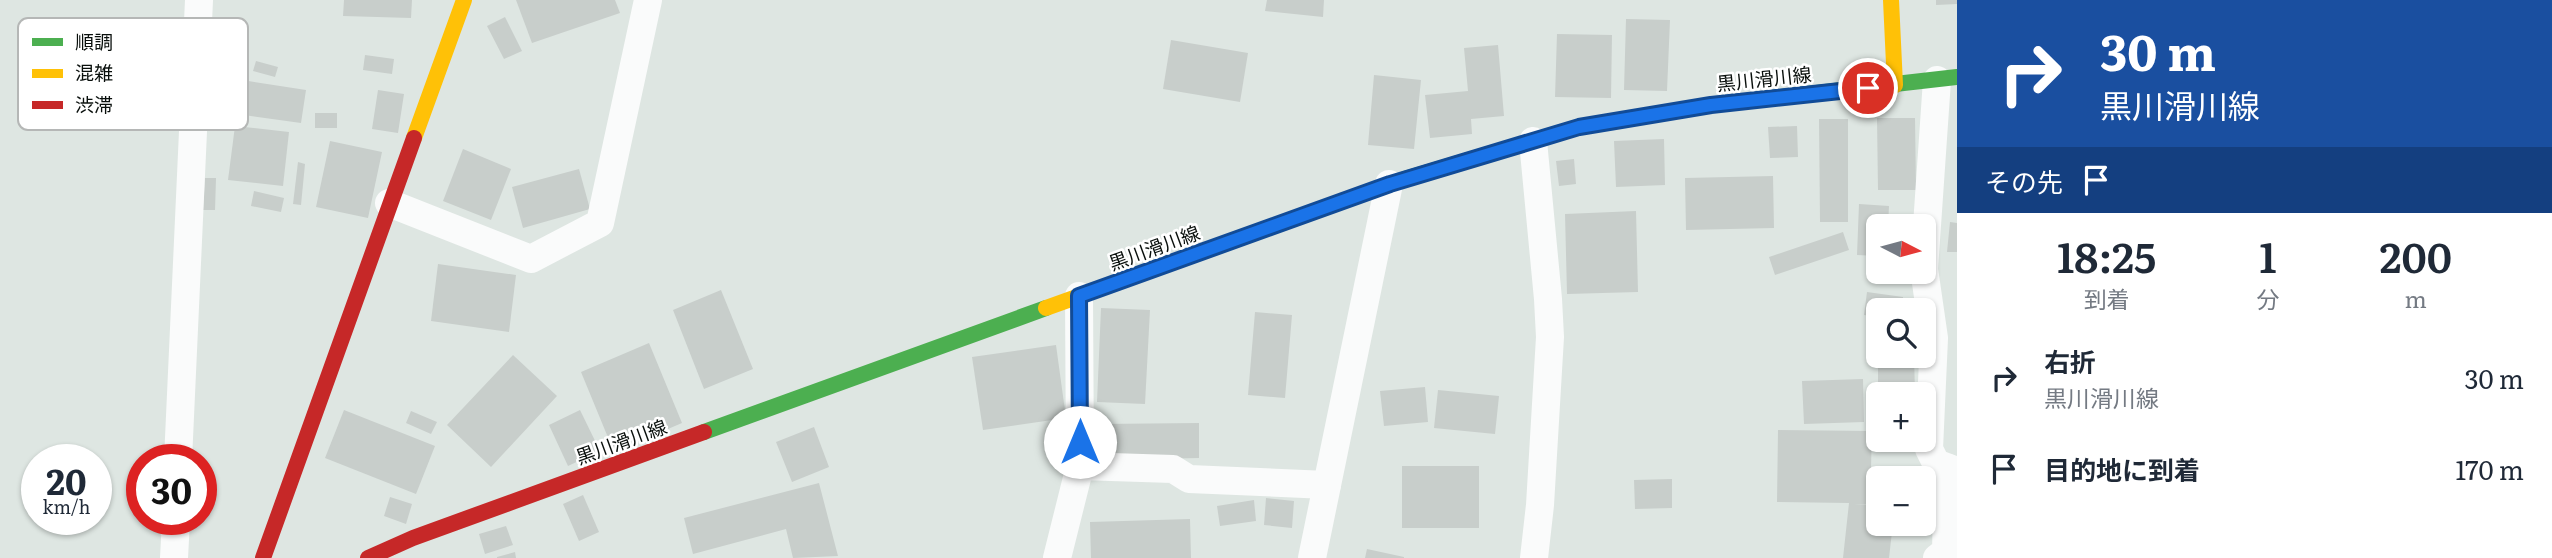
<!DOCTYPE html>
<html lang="ja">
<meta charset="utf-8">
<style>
body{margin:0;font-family:Literata,"Noto Sans JP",serif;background:#f6f6f7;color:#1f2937;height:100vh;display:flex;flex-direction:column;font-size:26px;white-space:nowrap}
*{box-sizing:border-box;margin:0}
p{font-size:23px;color:#747a83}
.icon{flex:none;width:38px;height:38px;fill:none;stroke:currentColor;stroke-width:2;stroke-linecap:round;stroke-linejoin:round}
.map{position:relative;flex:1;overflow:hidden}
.details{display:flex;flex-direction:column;background:#fff;width:595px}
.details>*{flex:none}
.guide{background:#1a4fa0;color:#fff;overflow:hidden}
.needle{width:46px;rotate:96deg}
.fabs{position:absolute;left:1866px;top:214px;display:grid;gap:14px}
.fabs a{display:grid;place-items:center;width:70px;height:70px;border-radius:10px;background:#fff;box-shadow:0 2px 5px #0004;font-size:35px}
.speed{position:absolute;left:21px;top:444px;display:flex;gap:14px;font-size:35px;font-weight:700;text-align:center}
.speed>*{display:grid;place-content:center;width:91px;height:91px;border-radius:50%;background:#fff;box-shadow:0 2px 5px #0004;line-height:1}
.speed small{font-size:18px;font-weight:400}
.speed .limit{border:10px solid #d22;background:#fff;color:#111}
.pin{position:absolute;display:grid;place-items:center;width:60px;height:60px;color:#fff;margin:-30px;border:4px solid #fff;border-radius:50%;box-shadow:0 2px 7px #0007}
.me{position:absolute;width:77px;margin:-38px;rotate:0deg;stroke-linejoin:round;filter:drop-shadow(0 0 5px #0008)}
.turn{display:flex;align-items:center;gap:24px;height:147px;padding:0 28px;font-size:32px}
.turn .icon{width:91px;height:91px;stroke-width:2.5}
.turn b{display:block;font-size:49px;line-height:60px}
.then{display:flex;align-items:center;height:66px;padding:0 28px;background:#0003;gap:14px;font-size:26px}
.eta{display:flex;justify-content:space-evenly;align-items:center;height:119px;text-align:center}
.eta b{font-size:42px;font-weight:600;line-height:49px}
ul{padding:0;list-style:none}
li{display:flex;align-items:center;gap:21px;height:91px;padding:0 28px}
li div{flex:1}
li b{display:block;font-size:26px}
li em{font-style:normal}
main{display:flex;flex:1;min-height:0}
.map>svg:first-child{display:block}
.building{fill:#c8cecb}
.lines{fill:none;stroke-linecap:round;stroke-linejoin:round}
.street{stroke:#fafbfb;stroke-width:28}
.fast{stroke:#4caf50;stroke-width:16}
.slow{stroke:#ffc107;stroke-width:16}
.jam{stroke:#c62828;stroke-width:16}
.route-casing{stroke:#114b97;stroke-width:18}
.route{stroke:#1a73e8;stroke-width:12}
.labels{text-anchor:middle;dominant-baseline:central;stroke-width:5;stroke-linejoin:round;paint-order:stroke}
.street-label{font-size:19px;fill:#090f0c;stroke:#fff}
.key{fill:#fff;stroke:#b5b7b6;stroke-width:2}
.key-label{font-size:19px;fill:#090f0c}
</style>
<main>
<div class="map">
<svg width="1957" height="558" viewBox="0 0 1957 558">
<rect width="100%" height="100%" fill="#dee6e2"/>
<!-- building -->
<g class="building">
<path d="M344,0h68l-1,18 -68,-2z"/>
<path d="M516,0h99l5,13 -88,30z"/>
<path d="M1267,0h57l-1,17 -58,-6z"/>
<path d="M1936,0h21v4l-21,1z"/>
<path d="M505,17l17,34 -18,8 -17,-33z"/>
<path d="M1626,19l44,1 -3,71 -43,-1z"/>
<path d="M1557,34l55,1 -1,63 -56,-1z"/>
<path d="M1171,40l77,13 -8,49 -77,-13z"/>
<path d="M1498,45l6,71 -33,3 1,15 -42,4 -5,-43 43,-4 -4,-43z"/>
<path d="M365,55l29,4 -2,15 -29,-4z"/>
<path d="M256,61l22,6 -3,10 -22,-6z"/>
<path d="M1374,75l47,5 -7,69 -46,-4z"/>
<path d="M242,80l64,10 -5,33 -64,-9z"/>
<path d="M378,90l26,4 -6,39 -26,-4z"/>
<rect x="315" y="113" width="22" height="15"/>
<path d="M1877,118h38l1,72h-38z"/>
<path d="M1819,119h29v103h-28z"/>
<path d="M235,126l54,6 -6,54 -55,-6z"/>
<path d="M1797,126l1,31 -28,1 -2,-31z"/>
<path d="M1664,139l1,46 -49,2 -2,-46z"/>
<path d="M330,141l52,11 -14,66 -52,-11z"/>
<path d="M463,149l48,20 -20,51 -48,-19z"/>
<path d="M1574,159l2,25 -17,2 -3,-25z"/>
<path d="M298,162l7,2 -4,41 -8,-1z"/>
<path d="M579,169l11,40 -67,19 -11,-41z"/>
<path d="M1773,176l1,52 -88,2 -1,-52z"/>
<path d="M205,178h11l-1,32h-12z"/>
<path d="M254,191l30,7 -3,14 -30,-6z"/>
<path d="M1859,204l30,2 -1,20h-10v30l-21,-1z"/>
<path d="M1636,211l2,81 -71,2 -2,-80z"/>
<path d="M1950,222l7,1v29h-10z"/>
<path d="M1843,232l6,18 -74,25 -6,-18z"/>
<path d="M438,264l78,11 -7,57 -78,-11z"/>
<path d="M721,290l32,79 -49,20 -31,-79z"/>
<path d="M1867,292l36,5 -1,13h-24v7l-14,-2z"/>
<path d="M1101,308l49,2 -5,94 -48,-2z"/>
<path d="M1255,312l37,3 -7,83 -37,-3z"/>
<path d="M649,343l33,80 -68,29 -33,-80z"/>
<path d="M1056,345l10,73 -83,12 -11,-73z"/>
<path d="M513,355l44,41 -66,71 -44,-42z"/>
<path d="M1878,355h36l1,39h-37z"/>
<path d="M1863,379l1,43 -60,2 -2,-43z"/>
<path d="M1425,387l3,35 -44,4 -4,-35z"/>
<path d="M1438,390l61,6 -4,38 -61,-6z"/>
<path d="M344,410l91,36 -19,48 -91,-36z"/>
<path d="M580,410l20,41 -32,15 -19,-41z"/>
<path d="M411,411l26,11 -6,12 -25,-11z"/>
<path d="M1199,423v35l-99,2v-36z"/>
<path d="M814,427l15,40 -37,15 -16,-40z"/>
<path d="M1778,430l94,1 -2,73 8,-29v30l-24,-1 24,2v17h15l-4,35h-46l6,-55 -72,-1z"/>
<rect x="1402" y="466" width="77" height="62"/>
<path d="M1672,479v29l-37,1 -1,-29z"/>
<path d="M819,483l19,73 -45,2 -7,-29 -93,25 -9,-36z"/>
<path d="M583,495l16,37 -20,9 -16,-37z"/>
<path d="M390,497l22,7 -6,20 -22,-8z"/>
<path d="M1266,498l28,3 -2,27 -28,-3z"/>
<path d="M1254,500l2,21 -36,5 -3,-20z"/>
<path d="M1190,519l1,39h-100l-1,-36z"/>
<path d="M506,526l7,19 -28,9 -6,-20z"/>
<path d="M1367,549l37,8v1h-39z"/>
<path d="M515,552l1,6h-19v-1z"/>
</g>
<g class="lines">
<!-- street -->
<g class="street">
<path d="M1937,80l-13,189 10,69 -5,111 7,14 21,8"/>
<path d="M1533,141l15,158 2,38 -10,168 -6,53"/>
<path d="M389,203l142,56 69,-36 48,-223"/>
<path d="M1079,296l1,170"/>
<path d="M178,460l21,-460"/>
<path d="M174,558l2,-38"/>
<path d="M1057,558l23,-92 93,3 16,10 138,6"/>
<path d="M1312,558l77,-374"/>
<path d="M1937,558l9,-7 2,-83"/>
</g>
<!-- fast -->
<g class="fast">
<path d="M1405,179l174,-52 132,-22 246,-28"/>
<path d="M704,432l342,-124"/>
</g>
<!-- slow -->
<g class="slow">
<path d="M1891,0l4,85"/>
<path d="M414,138l50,-138"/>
<path d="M1046,308l359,-129"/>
</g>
<!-- jam -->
<g class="jam">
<path d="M263,558l151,-420"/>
<path d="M368,558l45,-20 291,-106"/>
</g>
</g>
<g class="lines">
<defs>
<path id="route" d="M1080,442l-1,-146 311,-112 189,-57 132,-22 157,-17"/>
</defs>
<!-- route casing -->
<use href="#route" class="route-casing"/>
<!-- route -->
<use href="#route" class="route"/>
</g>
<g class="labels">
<!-- street labels -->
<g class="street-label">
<text transform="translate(1764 78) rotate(-6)">黒川滑川線</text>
<text transform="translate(1154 247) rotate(-20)">黒川滑川線</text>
<text transform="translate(621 441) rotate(-20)">黒川滑川線</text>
</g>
</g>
<!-- legend -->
<rect x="18" y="18" width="230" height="112" rx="10" class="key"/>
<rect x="32" y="38" width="31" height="8" fill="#4caf50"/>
<rect x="32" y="69" width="31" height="9" fill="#ffc107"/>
<rect x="32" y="101" width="31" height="8" fill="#c62828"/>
<g class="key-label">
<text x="75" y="49">順調</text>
<text x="75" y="80">混雑</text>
<text x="75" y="112">渋滞</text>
</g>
</svg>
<div class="fabs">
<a><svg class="needle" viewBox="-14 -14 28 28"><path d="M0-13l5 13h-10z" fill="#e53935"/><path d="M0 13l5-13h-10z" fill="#747a83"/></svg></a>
<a><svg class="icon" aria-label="search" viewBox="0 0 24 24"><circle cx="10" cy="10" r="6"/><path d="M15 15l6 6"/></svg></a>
<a>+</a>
<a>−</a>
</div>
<div class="speed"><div>20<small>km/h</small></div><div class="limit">30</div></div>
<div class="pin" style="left:1868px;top:88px;background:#d93025"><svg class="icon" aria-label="arrive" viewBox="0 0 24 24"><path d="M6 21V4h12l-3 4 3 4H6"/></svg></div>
<svg class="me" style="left:1080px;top:442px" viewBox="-20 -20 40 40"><circle r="19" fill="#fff"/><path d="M0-13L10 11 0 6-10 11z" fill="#1a73e8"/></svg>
</div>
<section class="details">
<div class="guide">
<div class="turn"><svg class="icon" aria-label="right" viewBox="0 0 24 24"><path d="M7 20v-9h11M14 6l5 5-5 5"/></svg><div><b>30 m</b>黒川滑川線</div></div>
<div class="then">その先<svg class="icon" aria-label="arrive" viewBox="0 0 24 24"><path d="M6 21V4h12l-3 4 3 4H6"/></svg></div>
</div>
<div class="eta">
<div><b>18:25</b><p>到着</p></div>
<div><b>1</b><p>分</p></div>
<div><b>200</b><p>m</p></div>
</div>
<ul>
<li><svg class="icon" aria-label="right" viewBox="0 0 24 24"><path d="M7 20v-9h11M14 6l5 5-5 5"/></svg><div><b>右折</b><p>黒川滑川線</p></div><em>30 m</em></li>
<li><svg class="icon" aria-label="arrive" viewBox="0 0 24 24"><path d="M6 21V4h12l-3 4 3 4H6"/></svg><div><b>目的地に到着</b></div><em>170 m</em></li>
</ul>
</section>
</main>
